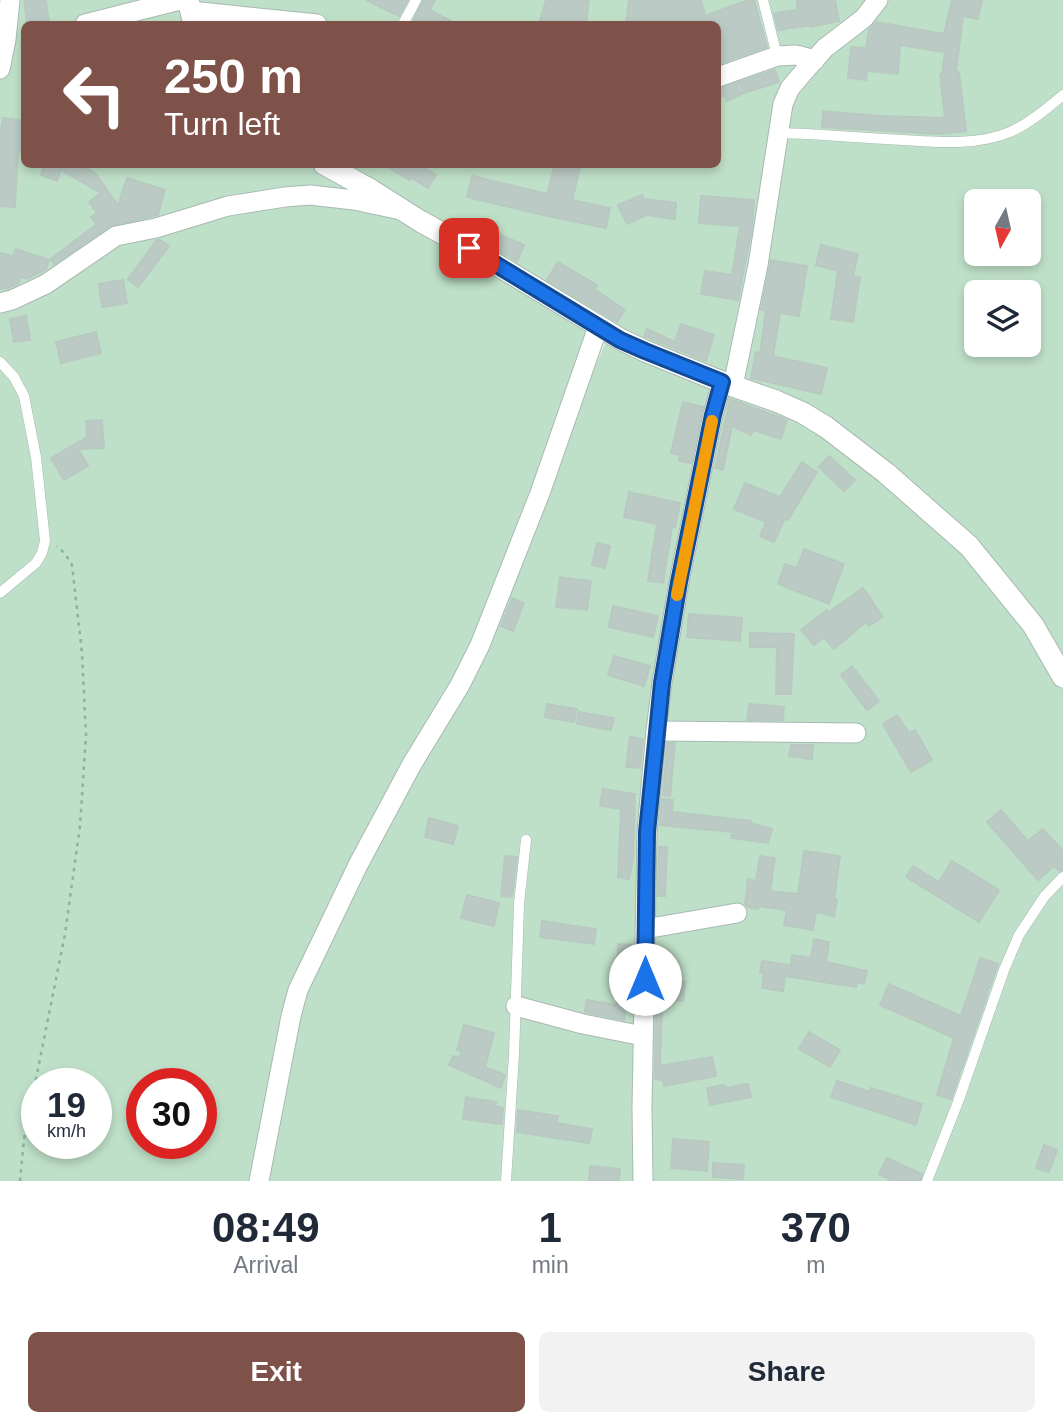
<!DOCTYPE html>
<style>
body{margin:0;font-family:Helvetica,sans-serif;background:#f2f2f3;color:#1f2937;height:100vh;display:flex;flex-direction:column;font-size:26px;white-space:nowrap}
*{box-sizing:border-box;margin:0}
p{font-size:23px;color:#747a83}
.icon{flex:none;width:38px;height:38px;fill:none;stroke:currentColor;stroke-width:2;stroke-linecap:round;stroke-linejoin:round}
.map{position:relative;height:1181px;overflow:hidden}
.sheet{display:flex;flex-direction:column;background:#fff;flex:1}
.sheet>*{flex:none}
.top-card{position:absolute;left:21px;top:21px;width:700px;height:147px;border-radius:10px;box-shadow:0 4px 10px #0003;background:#7f5249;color:#fff;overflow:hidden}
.needle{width:46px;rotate:188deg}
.tools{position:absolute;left:964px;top:189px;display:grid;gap:14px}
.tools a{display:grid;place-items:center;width:77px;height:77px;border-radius:10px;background:#fff;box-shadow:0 4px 10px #0003;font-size:35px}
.speed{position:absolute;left:21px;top:1068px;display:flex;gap:14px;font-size:35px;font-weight:700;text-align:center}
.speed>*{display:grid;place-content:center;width:91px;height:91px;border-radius:50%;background:#fff;box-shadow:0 4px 10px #0003;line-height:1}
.speed small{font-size:18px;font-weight:400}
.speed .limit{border:10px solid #d22;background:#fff;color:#111}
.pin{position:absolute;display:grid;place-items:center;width:60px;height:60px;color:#fff;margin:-30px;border-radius:14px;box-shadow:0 4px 10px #0006}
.me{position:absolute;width:77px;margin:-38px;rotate:0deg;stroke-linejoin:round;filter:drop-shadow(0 0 5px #0008)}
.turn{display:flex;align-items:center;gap:24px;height:147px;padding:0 28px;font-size:32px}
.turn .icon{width:91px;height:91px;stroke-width:2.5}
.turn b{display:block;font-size:49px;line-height:60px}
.eta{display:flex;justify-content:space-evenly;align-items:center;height:119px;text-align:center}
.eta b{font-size:42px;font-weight:800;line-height:49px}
.cta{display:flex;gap:14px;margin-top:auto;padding:14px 28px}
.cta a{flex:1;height:80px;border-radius:10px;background:#7f5249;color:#fff;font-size:28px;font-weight:800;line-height:80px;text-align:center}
.cta a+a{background:#f2f2f3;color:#1f2937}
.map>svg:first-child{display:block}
.green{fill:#bfe0c8;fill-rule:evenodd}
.building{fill:#bbcac4;stroke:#b8c9c2;stroke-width:2}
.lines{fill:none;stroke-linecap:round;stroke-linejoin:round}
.service-casing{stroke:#a8b8b2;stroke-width:11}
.minor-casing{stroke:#a8b8b2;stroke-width:21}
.tertiary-casing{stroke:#a8b8b2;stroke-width:23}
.path{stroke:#86b3a5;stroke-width:2.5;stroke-dasharray:3.5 5;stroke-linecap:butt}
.service{stroke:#fff;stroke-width:10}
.minor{stroke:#fff;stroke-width:19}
.tertiary{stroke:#fff;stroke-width:21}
.route-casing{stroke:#114b97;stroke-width:18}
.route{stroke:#1a73e8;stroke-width:12}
.slow{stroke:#f59e0b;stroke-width:12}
</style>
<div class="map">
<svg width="1063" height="1181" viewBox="0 0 1063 1181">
<rect width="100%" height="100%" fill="#e6efeb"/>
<!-- green -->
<path class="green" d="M0,0h1063v1181h-1063zM24,24h694v140h-694zM976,201h53v53h-53zM976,292h53v53h-53zM580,315l78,45 -53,-16 -13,29 -2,-27zM37,1083h59v60h-59zM142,1083h59v60h-59z"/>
<!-- building -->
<g class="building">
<path d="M24,0h22l3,24h-22z"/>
<path d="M366,0h42l-9,16z"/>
<path d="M423,0h12l-5,10 26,14h-37l-6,-3z"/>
<path d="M546,0h43l-3,24h-47z"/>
<path d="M629,0h72l4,16 43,-16h6l13,47 -49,17v-40h-92z"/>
<path d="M797,0h38l4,21 -29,6v-2l-32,5 -4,-17 23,-3z"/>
<path d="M952,0h30l-4,19 -15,-3 -7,57 3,-1 7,59 -29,3 -115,-7 1,-16 58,5 64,2 -5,-44h2l3,-22 -45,-7 -2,29 -31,-3 -1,9 -18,-2 3,-31 15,1 3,-18 8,-8 67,12z"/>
<path d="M775,70l4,12 -35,11 -17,8 -2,-5 -7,2v-9z"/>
<path d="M3,118l21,3v32l-6,-3 -3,57 -15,-1v-70z"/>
<path d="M45,164h34l16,9 23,32 9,-27 38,12 -7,25 -48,11 -56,38 -3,-5 46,-35 -6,-7 6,-4 -8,-11 12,-9 -40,-23 -4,11 -16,-6z"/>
<path d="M383,164h36l17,11 -8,13 -17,-10 -2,2z"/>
<path d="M555,164h26l-9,36 38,8 -4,20 -68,-14 -71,-17 5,-21 75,18z"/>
<path d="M642,195l2,4 32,4 -1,16 -28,-4 -20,9 -9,-19z"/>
<path d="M701,196l53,4 -2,27 -14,73 -37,-6 4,-23 27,4 8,-49 -41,-3z"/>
<path d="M496,233l28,12 -7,16 -26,-15z"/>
<path d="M157,240h3l9,6 -31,41 -10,-8z"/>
<path d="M821,245l37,9 -5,22 7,1 -7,45 -22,-3 7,-48 -22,-6z"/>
<path d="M16,249l33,11 -3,9 -19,10 -6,-2 -2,6 -11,5 -8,1v-36l13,3z"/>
<path d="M771,260l36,6 -8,50 -19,-3 -7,43 54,12 -6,26 -70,-16 5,-26 4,1 6,-42 -5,-1z"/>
<path d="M558,262l39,23 -3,4 31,21 -8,12 -70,-42z"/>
<path d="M123,280l4,23 -25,4 -3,-23z"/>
<path d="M26,316l4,24 -16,2 -4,-23z"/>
<path d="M681,324l33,11 -8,26 -62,-25 3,-7 28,13z"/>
<path d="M96,332l5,21 -40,10 -5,-21z"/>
<path d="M730,399l57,21 -6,19 -28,-9 -2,5 -19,-9 -9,44 -8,-2z"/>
<path d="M683,402l20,5 -12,56 -12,-2 1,-6 -9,-2z"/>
<path d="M102,420l2,28 -26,1 10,17 -24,14 -13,-22 36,-21 -1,-16z"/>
<path d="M829,456l26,24 -11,11 -25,-24z"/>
<path d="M802,462l15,10 -29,48 -3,-2 -11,24 -14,-6 6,-14 -32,-13 11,-26 35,14z"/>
<path d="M629,492l51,11 -5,24h-3l-9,56 -15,-2 9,-57 -33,-7z"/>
<path d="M597,543l13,3 -5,22 -13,-3z"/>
<path d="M804,549l40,15 -15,40 -51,-20 7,-20 12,4z"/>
<path d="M560,577l31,4 -4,29 -31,-3z"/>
<path d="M863,588l20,29 -14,9 -3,-4 -32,27 -10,-12 -10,8 -13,-15 26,-20 -1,4z"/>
<path d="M512,598l12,5 -11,28 -12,-5z"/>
<path d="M613,606l45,10 -5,21 -44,-10z"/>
<path d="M689,614l53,4 -2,23 -53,-4z"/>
<path d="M750,633l44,1 -3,60h-15l1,-47h-27z"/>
<path d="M614,656l36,10 -6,20 -36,-11z"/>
<path d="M852,666l27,35 -12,9 -26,-35z"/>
<path d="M547,704l30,5 -3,13 -29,-5z"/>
<path d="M749,704l35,3 -1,13h-36z"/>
<path d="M579,712l35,6 -3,12 -34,-6z"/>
<path d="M897,715l12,18 6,-3 17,30 -21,12 -28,-48z"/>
<path d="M630,737l13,2 -3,29 -14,-1z"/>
<path d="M667,743h8l-5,53 -7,-1z"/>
<path d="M791,745h22l-1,14 -23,-3z"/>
<path d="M603,789l32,5 -2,65 -4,20 -11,-2 3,-68 -21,-3z"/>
<path d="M662,799l11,1 -1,12 79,9v2l21,6 -4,14 -37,-5 1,-6 -72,-7z"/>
<path d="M1001,810l27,31 15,-12 20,22v19l-4,1 -5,-5 -16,14 -51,-58z"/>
<path d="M429,818l29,8 -5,18 -28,-7z"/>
<path d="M659,847h8l-2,49h-7z"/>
<path d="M804,851l36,5 -6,44h3l-3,16 -18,-4 -3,18 -29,-5 3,-15 -28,-4 -1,3 -10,-2 -3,-3 3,-25 8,2 4,-25 15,2 -5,33 28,3z"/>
<path d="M505,856l12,1 -5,40 -11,-1z"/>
<path d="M952,861l47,29 -20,32 -73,-45 7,-11 26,16z"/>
<path d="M467,895l32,8 -5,23 -33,-8z"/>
<path d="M542,921l54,8 -2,15 -54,-7z"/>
<path d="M814,939l15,3 -3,20 41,9 -3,13 -7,-2 -1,5 -71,-11 -2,15 -21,-3 2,-15 -4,-1 2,-11 29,4 1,-10 19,3z"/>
<path d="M618,944l13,1 -1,38 -6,37 -39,-8 2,-12 30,5z"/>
<path d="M980,958l18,6 -8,23 -1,-1 -4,15 -34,98 -14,-4 17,-57 -74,-33 9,-21 72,32 4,-14h1z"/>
<path d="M658,979l27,3 -2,19 -27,-3z"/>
<path d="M656,1005l6,1 -2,60 52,-9 4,19 -52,10 -1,-6 -8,-1z"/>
<path d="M464,1025l30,8 -9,34 20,8 -4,13 -52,-23 4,-9 6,2 3,-7 -5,-1z"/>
<path d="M809,1032l31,18 -10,17 -31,-18z"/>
<path d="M837,1081l33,11 1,-4 51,16 -6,21 -85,-28z"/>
<path d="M748,1084l3,13 -41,8 -3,-17 17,-3 1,3z"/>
<path d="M466,1097l30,5 -1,4 8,2 -1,16 -39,-5z"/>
<path d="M518,1110l40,6 -1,7 35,6 -3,14 -72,-11z"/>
<path d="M673,1139l36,3 -2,29 -36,-3z"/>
<path d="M1044,1145l13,5 -8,22 -13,-4z"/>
<path d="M887,1158l35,16 -2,7h-27l-14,-7z"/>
<path d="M713,1163l31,2 -1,14 -30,-2z"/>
<path d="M590,1166l30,3 -1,12h-30z"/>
</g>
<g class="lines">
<defs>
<g id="service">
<path d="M763,0l14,56"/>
<path d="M403,24l13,-24"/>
<path d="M779,133c41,1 83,5 124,7 34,2 74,6 107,-8 20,-9 36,-23 53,-37"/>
<path d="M0,362l14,15 10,19 12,61 9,84 -3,12 -6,10 -36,30"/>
<path d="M506,1181l8,-126 5,-151 7,-64"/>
<path d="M927,1181l31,-79 46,-132 15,-35 25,-38 19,-20"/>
</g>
<g id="minor">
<path d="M191,11l126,13"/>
<path d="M85,24l95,-24"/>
<path d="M0,69l6,-29 4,-40"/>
<path d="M718,77l59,-21 19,-1 19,5"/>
<path d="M0,303l12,-3 34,-16 70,-48 40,-8 72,-22 57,-9 25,-2 44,5 47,10"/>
<path d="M733,386l25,-121 25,-161 7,-16 18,-21 17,-19 39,-30 14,-18"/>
<path d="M656,731l200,2"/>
<path d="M645,929l92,-16"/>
<path d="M516,1006l67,18 60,12"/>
<path d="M259,1181l32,-165 7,-26 60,-125 54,-101 48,-79 20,-40 60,-152 58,-166"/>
<path d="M643,1181l-1,-72 5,-277 9,-101 6,-48 17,-101 34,-167 9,-33"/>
</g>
<g id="tertiary">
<path d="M188,0l6,24"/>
<path d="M324,164l47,26 49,31 49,27 151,91 25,12 77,31 54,19 27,12 23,14 60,46 83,73 64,79 30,52"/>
</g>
</defs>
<!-- service casing -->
<use href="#service" class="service-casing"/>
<!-- minor casing -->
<use href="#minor" class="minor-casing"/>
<!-- tertiary casing -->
<use href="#tertiary" class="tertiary-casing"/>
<!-- path -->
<path class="path" d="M20,1181l4,-42 41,-205 15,-108 6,-91 -4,-82 -10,-88 -6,-10 -9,-9"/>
<!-- service -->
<use href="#service" class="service"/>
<!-- minor -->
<use href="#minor" class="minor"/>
<!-- tertiary -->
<use href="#tertiary" class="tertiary"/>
</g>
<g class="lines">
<defs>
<path id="route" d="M469,248l151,92 25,11 77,31 -9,33 -34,167 -17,101 -15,149 -2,147"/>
</defs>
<!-- route casing -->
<use href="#route" class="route-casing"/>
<!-- route -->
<use href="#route" class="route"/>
<!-- slow -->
<path class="slow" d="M677,595l35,-174"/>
</g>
</svg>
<div class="tools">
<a><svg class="needle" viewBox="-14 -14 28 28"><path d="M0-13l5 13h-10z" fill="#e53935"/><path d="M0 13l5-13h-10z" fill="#747a83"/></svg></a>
<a><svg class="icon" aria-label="layers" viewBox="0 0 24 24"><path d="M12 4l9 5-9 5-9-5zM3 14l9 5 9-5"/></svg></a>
</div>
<div class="speed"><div>19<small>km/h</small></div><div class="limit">30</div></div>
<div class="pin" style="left:469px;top:248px;background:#d93025"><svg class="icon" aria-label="arrive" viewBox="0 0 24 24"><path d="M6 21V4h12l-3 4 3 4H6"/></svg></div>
<svg class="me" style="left:645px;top:979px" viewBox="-20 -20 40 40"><circle r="19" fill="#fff"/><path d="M0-13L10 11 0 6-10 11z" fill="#1a73e8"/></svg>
<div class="top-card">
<div class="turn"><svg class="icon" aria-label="left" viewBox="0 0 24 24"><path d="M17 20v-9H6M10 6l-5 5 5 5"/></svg><div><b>250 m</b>Turn left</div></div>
</div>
</div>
<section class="sheet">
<div class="eta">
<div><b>08:49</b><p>Arrival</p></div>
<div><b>1</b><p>min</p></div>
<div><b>370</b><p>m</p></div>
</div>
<div class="cta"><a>Exit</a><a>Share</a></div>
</section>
